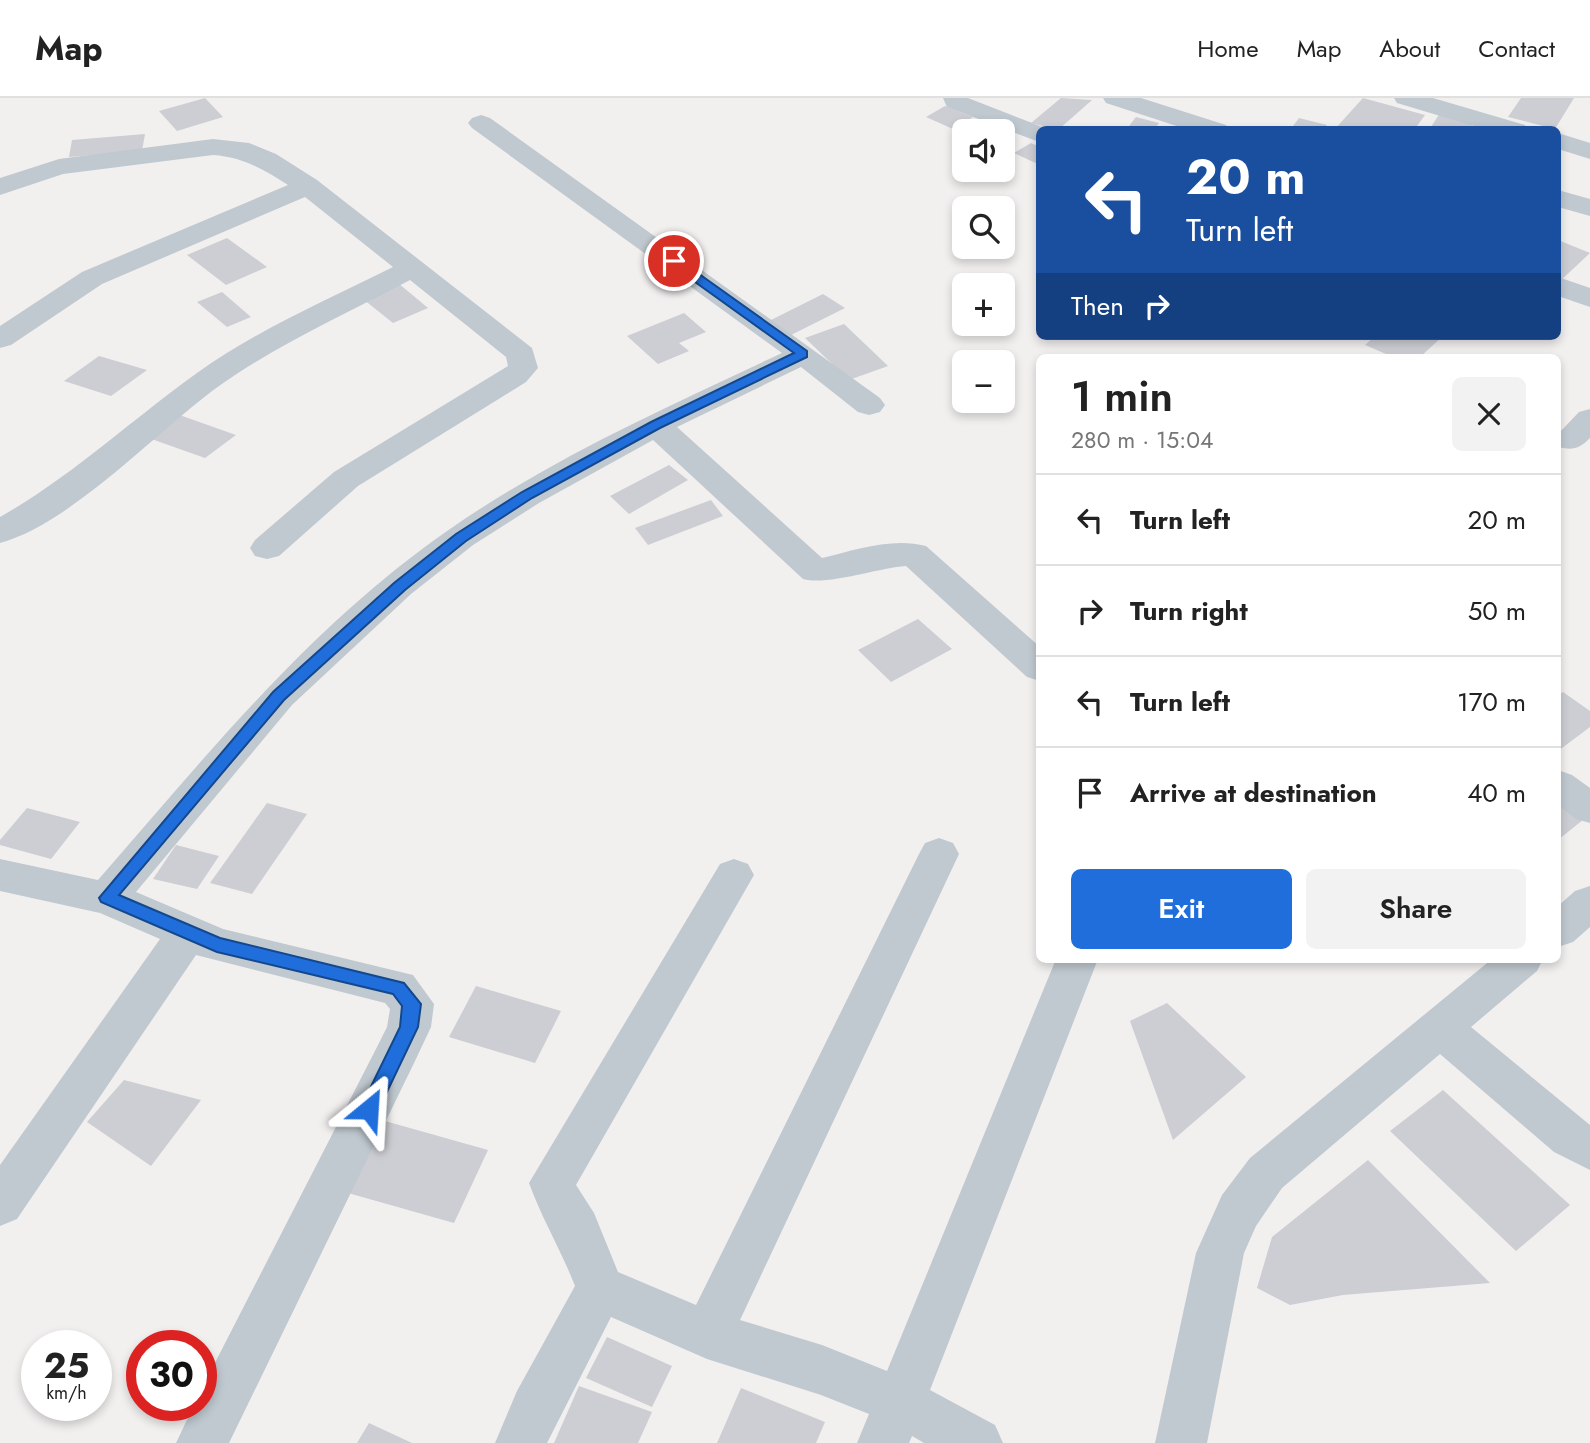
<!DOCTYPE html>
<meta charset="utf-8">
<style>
body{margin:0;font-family:Jost,sans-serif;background:#f2f2f2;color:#222;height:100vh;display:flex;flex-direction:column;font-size:26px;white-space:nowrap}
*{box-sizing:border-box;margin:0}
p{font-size:23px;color:#767676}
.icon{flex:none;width:38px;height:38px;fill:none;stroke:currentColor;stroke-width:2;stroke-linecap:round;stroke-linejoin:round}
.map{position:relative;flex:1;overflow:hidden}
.panel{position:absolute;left:1036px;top:256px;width:525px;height:609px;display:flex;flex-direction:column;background:#fff;border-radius:10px;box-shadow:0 4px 10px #0003}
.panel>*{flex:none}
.banner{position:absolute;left:1036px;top:28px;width:525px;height:214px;border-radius:10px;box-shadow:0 4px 10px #0003;background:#1a4fa0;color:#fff;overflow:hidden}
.fabs{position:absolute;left:952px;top:21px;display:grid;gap:14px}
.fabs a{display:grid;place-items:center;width:63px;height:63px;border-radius:10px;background:#fff;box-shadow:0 4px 10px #0003;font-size:35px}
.speed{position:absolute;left:21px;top:1232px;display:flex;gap:14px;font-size:35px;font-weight:700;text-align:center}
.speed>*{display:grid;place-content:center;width:91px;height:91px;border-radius:50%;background:#fff;box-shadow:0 4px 10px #0003;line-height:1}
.speed small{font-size:18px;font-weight:400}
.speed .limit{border:10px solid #d22;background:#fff;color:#111}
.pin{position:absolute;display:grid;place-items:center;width:60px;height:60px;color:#fff;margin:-30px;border:4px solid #fff;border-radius:50%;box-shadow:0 2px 7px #0007}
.me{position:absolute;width:77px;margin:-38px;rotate:27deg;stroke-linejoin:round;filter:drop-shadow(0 0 5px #0008)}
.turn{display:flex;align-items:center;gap:24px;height:147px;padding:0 35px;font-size:32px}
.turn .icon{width:91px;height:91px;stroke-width:2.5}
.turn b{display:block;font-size:49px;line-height:60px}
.then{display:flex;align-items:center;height:66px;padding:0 35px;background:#0003;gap:14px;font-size:26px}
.round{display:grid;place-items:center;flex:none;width:74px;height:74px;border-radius:10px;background:#f2f2f2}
.summary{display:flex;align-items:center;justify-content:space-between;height:119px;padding:0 35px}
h1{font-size:42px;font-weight:600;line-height:52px}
.action{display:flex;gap:14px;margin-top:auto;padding:14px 35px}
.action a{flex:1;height:80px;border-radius:10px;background:#1f6edb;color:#fff;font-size:28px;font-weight:600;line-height:80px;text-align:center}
.action a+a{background:#f2f2f2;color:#222}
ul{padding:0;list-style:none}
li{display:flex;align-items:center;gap:21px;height:91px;padding:0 35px;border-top:2px solid #e0e0e0}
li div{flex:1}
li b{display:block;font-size:26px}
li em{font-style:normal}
header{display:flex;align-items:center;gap:42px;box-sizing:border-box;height:98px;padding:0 35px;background:#fff;border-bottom:2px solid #e0e0e0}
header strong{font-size:33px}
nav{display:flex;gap:38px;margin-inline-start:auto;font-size:24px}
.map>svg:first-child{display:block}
.building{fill:#ccced3}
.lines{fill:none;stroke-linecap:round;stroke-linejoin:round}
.street{fill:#c0c9d0;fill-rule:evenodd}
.route{fill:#1f6edb;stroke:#14488e;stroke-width:2}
</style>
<header>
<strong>Map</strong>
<nav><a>Home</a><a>Map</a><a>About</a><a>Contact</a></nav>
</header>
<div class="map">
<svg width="1590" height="1345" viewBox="0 0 1590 1345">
<rect width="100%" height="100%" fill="#f2efef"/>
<!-- building -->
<g class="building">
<path d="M205,0l18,19 -46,14 -18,-20z"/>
<path d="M1061,0l31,2 -34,30 -27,-7z"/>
<path d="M1363,0l62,17 -11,15h-80z"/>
<path d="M1521,0h53l-19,31 -47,-12z"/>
<path d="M945,8l28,11 -20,12 -27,-12z"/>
<path d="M1440,15l34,9 -5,8h-40z"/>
<path d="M1136,19l23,6 -5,7h-28z"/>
<path d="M1299,20l28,7 -3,5h-34z"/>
<path d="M145,36l-3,17 -73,6 3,-17z"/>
<path d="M1031,45l9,4v18l-26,-12z"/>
<path d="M227,140l40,29 -41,18 -39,-30z"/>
<path d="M1558,142l32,13 -32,30z"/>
<path d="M398,185l30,25 -35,15 -30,-24z"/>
<path d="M222,194l29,25 -24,10 -30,-25z"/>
<path d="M823,196l22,14 -54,27 -22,-14z"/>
<path d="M684,215l22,19 -27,11 10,8 -31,13 -31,-28z"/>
<path d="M844,226l44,42 -39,14 -44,-42z"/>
<path d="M1375,238h68l-23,21h-27l-28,-12z"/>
<path d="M99,258l48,14 -36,26 -47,-15z"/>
<path d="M171,314l65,23 -31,23 -62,-22z"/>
<path d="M669,367l19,15 -59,34 -19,-18z"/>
<path d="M711,402l12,16 -75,29 -13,-17z"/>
<path d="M918,521l34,30 -61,33 -33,-32z"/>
<path d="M1563,594l27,19v16l-32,24v-55z"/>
<path d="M1558,702l26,19 -26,21z"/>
<path d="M267,705l40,11 -55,80 -42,-11z"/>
<path d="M27,710l53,14 -29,37 -51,-14v-5z"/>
<path d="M176,747l43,11 -22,33 -44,-10z"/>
<path d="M476,888l85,25 -26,52 -86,-26z"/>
<path d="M1167,905l79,74 -73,63 -43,-119z"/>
<path d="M124,982l77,20 -50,66 -64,-44z"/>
<path d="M1443,992l127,115 -54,46 -126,-120z"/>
<path d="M385,1023l103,29 -34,73 -106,-30z"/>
<path d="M1368,1062l122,123 -147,12 -53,10 -33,-17 15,-51z"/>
<path d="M607,1239l65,29 -20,41 -66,-29z"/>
<path d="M579,1288l73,26 -14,31h-84z"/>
<path d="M741,1290l84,34 -9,21h-99z"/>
<path d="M369,1325l43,20h-55z"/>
</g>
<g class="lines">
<!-- street -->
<g class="street">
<path d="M943,0h25l82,32h-10v12l-9,-3 -84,-32z"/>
<path d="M1103,0h38l85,27 3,5h-40l-83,-27z"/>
<path d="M1394,0h39l92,27 3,5h-41l-90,-27z"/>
<path d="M481,17l9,3 390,280 5,7 -5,7 -11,3 -11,-3 -57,-45 -124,60 145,131c33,-8 70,-21 104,-12l114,101v34l-13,-4 -121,-111c-29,2 -79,20 -103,13l-150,-139 -114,63 -66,42 -62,49 -119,111 -156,187 87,37 190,46 21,29 -3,23 -16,34 -186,382h-53l18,-38h7v-15l176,-343 10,-20 3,-18 -5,-6 -189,-48 -179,264 -17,7v-61l160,-226 -60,-26 -100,-22v-32l98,21c109,-125 214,-256 352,-351 102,-71 219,-123 332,-176l-310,-225 -4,-5 4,-5z"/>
<path d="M1558,35l32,10v16l-32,-10z"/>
<path d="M213,41l36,4 27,11 41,26 215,168 6,20 -12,14 -168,104 -79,70 -12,3 -12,-3 -5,-8 5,-8 79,-68 174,-106 -2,-9 -96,-77c-64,34 -132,64 -191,106 -61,44 -148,138 -219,157v-26c71,-40 130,-96 197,-144 60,-43 130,-73 196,-106l-88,-70 -203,87 -91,61 -11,3v-22l82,-54 206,-87c-25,-16 -45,-28 -75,-30l-150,19 -63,21v-17l59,-19z"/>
<path d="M1558,92l32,9v17l-32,-9z"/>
<path d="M1558,179l32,11v19l-32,-11z"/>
<path d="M1590,311v29c-10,10 -17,13 -31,9v-14l20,-21z"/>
<path d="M1558,672l14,5 18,13v35l-14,-4 -18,-14z"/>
<path d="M939,740l14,5 6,11 -219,466 82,25 65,26 169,-412h42l-168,431 65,35 8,18h-79l-12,-7 -3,7h-52l12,-29 -48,-19 -114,-36 -96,-42 -64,126h-52l22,-52 58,-105c-14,-36 -33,-67 -46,-103l191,-319 14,-5 14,5 6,11 -178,310 18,28 24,59 78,33 223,-451 6,-11z"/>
<path d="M1590,788v41l-17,15 -15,5v-41l17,-15z"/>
<path d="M1492,861h51l-6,12 -66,56 119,98v45l-36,-18 -114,-98 -158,134 -26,38 -12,27 -37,190h-52l41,-190 26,-58 28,-37z"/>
</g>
</g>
<!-- route -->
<path class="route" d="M670,161h8l129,92v6l-147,71 -128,70 -66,43 -61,49 -121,110 -165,195 101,43 184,45 17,21 -3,23 -42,88 -7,2 -6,-2 -3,-6 40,-82 2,-21 -9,-12 -176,-42 -116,-50 -2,-4 174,-206 121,-109 62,-49 66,-42 129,-70 143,-69 -124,-89z"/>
</svg>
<div class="fabs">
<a><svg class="icon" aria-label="sound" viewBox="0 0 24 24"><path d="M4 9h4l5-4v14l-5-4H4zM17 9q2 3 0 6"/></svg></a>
<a><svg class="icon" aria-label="search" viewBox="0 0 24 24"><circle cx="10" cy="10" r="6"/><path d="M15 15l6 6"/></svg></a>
<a>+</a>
<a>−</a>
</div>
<div class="speed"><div>25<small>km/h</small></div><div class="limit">30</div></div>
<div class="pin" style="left:674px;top:163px;background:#d93025"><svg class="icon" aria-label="arrive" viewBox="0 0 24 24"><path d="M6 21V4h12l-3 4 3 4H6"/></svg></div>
<svg class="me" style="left:369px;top:1011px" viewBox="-20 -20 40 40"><path d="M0-17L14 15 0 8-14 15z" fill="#1f6edb" stroke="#fff" stroke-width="4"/></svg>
<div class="banner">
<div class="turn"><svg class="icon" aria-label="left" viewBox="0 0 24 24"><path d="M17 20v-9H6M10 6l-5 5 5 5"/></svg><div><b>20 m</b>Turn left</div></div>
<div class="then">Then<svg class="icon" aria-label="right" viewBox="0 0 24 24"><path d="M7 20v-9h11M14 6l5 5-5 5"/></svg></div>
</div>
<section class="panel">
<div class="summary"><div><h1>1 min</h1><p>280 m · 15:04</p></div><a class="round"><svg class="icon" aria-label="close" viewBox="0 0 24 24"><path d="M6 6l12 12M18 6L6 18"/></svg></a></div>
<ul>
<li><svg class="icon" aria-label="left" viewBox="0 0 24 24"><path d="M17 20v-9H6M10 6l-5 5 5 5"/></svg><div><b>Turn left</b></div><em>20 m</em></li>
<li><svg class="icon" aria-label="right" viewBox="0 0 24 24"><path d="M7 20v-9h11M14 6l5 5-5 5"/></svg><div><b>Turn right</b></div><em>50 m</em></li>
<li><svg class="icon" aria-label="left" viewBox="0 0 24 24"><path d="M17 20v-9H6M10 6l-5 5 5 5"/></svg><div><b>Turn left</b></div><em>170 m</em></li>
<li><svg class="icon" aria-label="arrive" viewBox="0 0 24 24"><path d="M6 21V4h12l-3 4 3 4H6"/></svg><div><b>Arrive at destination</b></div><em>40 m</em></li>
</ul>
<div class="action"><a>Exit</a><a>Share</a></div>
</section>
</div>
